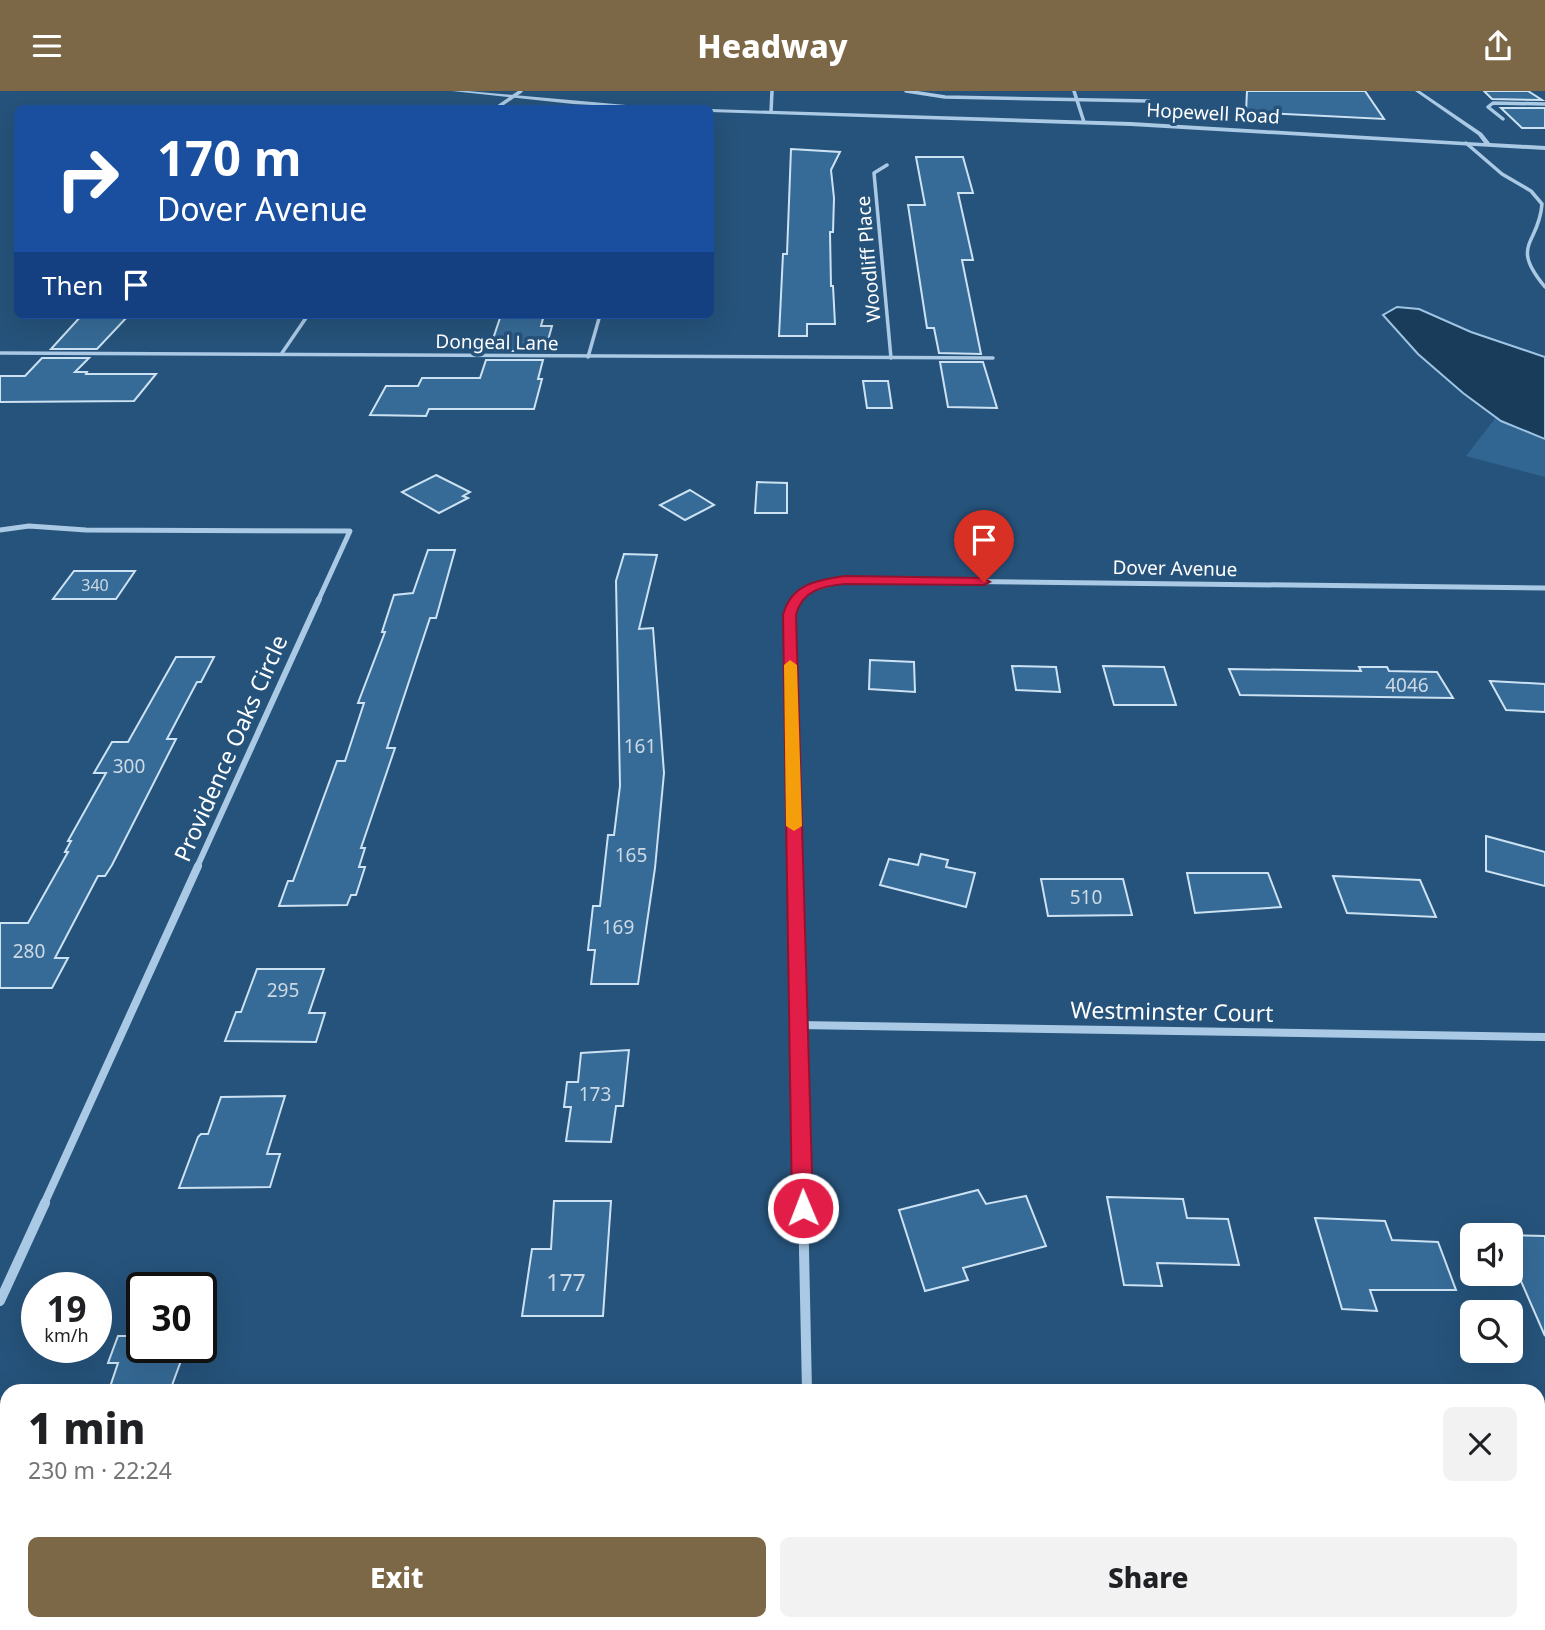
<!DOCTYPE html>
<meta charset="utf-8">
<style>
body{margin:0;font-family:"Noto Sans",sans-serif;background:#f2f2f2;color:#202124;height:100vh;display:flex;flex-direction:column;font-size:26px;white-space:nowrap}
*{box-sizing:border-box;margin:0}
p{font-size:23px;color:#757577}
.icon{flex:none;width:38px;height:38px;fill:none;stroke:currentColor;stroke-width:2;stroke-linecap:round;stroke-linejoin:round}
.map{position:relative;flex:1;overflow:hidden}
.drawer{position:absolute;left:0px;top:1293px;width:1545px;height:247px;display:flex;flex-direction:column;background:#fff;border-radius:21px 21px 0 0;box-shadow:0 7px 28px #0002}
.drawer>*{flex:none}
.top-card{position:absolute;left:14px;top:14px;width:700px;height:214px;border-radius:10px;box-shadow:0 7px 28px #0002;background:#1a4fa0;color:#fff;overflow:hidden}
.tools{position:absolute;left:1460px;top:1132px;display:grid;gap:14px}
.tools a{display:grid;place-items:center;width:63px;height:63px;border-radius:10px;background:#fff;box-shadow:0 7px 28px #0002;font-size:35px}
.speed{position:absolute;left:21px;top:1181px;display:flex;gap:14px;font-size:35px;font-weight:700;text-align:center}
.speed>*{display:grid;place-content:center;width:91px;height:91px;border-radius:50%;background:#fff;box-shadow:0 7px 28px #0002;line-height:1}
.speed small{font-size:18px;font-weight:400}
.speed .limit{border:4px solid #111;border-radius:10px;background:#fff;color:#111}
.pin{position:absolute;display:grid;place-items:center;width:60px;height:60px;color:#fff;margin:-72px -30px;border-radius:50% 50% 50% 0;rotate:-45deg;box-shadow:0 0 7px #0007}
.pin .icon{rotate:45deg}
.me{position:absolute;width:77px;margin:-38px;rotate:359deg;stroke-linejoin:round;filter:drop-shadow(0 0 5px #0008)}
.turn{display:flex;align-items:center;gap:24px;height:147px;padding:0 28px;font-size:32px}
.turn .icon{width:91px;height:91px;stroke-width:2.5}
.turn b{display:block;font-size:49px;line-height:60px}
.then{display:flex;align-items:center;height:66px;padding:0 28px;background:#0003;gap:14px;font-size:26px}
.round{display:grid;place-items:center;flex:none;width:74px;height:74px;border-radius:10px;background:#f2f2f2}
.summary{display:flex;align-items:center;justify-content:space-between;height:119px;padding:0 28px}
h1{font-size:42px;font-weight:800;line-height:52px}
.button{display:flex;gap:14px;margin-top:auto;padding:14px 28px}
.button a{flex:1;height:80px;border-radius:10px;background:#7c6746;color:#fff;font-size:28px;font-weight:800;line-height:80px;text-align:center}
.button a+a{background:#f2f2f2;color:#202124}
header{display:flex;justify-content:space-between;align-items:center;height:91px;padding:0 28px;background:#7c6746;color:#fff;font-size:32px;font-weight:800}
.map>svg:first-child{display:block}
.green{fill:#316592}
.water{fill:#1a3c5b;stroke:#9ec5e4;stroke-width:2}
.building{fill:#366b97;stroke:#cce2f3;stroke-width:2}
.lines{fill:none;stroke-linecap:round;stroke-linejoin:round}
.minor-far4{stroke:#aac9e4;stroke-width:3.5}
.minor-far3{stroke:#aac9e4;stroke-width:5}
.minor-far2{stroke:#aac9e4;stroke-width:6}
.minor-far1{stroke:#aac9e4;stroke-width:8}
.minor{stroke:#aac9e4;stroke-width:10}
.tertiary{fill:#aac9e4;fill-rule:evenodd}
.route{fill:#e11d48;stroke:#92132f;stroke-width:2}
.slow{fill:#f59e0b}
.labels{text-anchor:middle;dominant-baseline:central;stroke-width:7;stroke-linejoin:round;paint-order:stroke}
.far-number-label{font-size:16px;fill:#cddae5}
.far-street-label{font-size:19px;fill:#fff;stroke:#26537b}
.number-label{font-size:19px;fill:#cddae5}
.street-label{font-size:23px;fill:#fff;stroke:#26537b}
.near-number-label{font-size:23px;fill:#cddae5}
</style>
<header><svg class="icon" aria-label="menu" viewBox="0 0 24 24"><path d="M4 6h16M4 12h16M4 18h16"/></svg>Headway<svg class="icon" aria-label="share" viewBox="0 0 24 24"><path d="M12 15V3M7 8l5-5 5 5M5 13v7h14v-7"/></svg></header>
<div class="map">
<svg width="1545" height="1539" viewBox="0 0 1545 1539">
<rect width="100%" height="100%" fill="#26537b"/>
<!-- green -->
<path class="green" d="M1545,263v123l-79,-21z"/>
<!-- water -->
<path class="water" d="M1397,216l22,2 52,23 74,25v82l-44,-18 -38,-28 -45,-39 -35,-39z"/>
<!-- building -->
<g class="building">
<path d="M1247,0h118l19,28 -138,-7z"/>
<path d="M1484,0h44l14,9 -50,-1z"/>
<path d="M1501,17h44v20h-23z"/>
<path d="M791,58l49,3 -9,18 3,28 -1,34h-3l1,54h2l2,38h-28v12h-28l4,-82h4z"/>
<path d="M916,66h47l10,36h-15l15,67h-11l19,94 -42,-1 -5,-25h-7l-19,-123h17z"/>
<path d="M82,224h47l-32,34h-46z"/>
<path d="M501,224h43l-3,11h11l-7,25h-56z"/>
<path d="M42,267h47l-14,14h12l-1,2h70l-22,27 -134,1v-26h25z"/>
<path d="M486,269h57l-5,19h4l-8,30h-105l-3,7 -56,-1 16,-29h32l4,-8h58z"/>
<path d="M940,271h43l14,46 -49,-1z"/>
<path d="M863,290h25l4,27h-25z"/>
<path d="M436,384l34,17 -7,4 5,2 -29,15 -37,-21z"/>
<path d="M757,391l30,1v30h-32z"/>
<path d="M690,399l24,15 -29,15 -25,-15z"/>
<path d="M428,459h27l-19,68h-6l-43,130h8l-34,100h4l-6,19h6l-9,28h-5l-4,10 -68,1 9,-25h5l44,-120h8l19,-58h-6l27,-71h-3l12,-37 19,-2z"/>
<path d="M624,463l33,1 -18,74 14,-1 11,145 -9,95 -17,116h-47l4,-34h-7l5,-44h7l8,-71h6l6,-49 -4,-205z"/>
<path d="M74,480h61l-19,28h-63z"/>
<path d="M176,566h38l-13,25h-4l-30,57h9l-64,126 -7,11h-7l-43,82h13l-16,30h-52v-65h28l40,-71h-3l6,-11h-3l38,-68h-12l18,-31h16z"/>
<path d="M870,569l44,2 1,30 -46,-3z"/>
<path d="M1012,575l44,1 4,25 -44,-2z"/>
<path d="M1103,575l61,1 12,38h-62z"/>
<path d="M1359,576h28l2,4 48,1 16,26 -213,-3 -11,-26 132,2z"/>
<path d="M1490,590l55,3v28l-39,-2z"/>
<path d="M1486,745l59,16v34l-59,-15z"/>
<path d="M921,763l27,6 -2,7 29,6 -9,34 -86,-22 9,-26 29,6z"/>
<path d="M1187,782h81l13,34 -86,6z"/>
<path d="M1333,785l87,4 16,37 -89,-4z"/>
<path d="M1041,788h82l9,36 -84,1z"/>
<path d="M257,878h67l-15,44h16l-9,29 -91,-1 11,-29h5z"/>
<path d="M629,959l-6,56h-7l-5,36 -45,-1 5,-34h-7l3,-25h11l3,-29z"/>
<path d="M285,1005l-18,58h13l-10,33 -91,1 19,-51 3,-3h7l13,-37z"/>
<path d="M978,1099l8,14 40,-8 20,50 -83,22 5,12 -43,11 -26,-81z"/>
<path d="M1107,1106l76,2 4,19 41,1 11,46 -82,-2 5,23 -38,-1z"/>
<path d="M554,1110h57l-8,115h-81l10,-67h19z"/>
<path d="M1315,1127l70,3 7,19 46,2 18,48h-86l7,21 -35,-2z"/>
<path d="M1510,1144l35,1v100l-35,-80z"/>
<path d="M118,1245h24v11h44l-15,41 -62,2 9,-27h-10z"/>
</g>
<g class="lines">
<!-- minor-far4 -->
<g class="minor-far4">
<path d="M906,0l39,6 204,4"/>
<path d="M1074,0l10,31"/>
<path d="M495,18l26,-18"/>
<path d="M771,21l1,-21"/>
<path d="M1503,28l-15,-12 5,-4 52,1"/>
<path d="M1466,52l36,31 29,17 11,13c-3,41 -33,40 3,83"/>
<path d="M887,74l-13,8 17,185"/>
<path d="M0,262l993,5"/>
<path d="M282,262l26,-38"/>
<path d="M588,266l12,-42"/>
</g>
<!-- minor-far3 -->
<g class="minor-far3">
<path d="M0,439l29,-4 57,4 264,1 -32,70"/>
<path d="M796,510l15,-12 34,-9 700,8"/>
</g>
<!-- minor-far2 -->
<g class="minor-far2">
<path d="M197,776l122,-268"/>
<path d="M795,776l-6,-252 8,-16"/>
</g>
<!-- minor-far1 -->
<g class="minor-far1">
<path d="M795,775l8,338"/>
<path d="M798,934l747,12"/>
<path d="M44,1113l154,-338"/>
</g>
<!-- minor -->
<g class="minor">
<path d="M803,1112l4,188"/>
<path d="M0,1210l45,-98"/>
<path d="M812,1533v6"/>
</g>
<!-- tertiary -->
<g class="tertiary">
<path d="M452,0h16l203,18 -98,-5z"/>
<path d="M1415,0h5l62,42 8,10 55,3v4l-414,-24 -421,-14v-3l421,13 353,21 -6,-8z"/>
</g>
</g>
<!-- route -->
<path class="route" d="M845,485l139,2 6,4 -6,3 -139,-1c-22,2 -43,6 -49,31l17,593 -3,7 -7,3 -8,-3 -3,-7 -9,-593c8,-31 34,-35 62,-39z"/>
<!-- slow -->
<path class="slow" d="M790,569l7,5 5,161 -8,5 -8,-5 -2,-161z"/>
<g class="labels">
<!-- far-number labels -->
<g class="far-number-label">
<text x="95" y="494">340</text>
</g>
<!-- far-street labels -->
<g class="far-street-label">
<text transform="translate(1213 22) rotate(3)">Hopewell Road</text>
<text transform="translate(868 168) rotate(-95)">Woodliff Place</text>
<text transform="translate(497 251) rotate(1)">Dongeal Lane</text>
<text transform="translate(1175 477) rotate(1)">Dover Avenue</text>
</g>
<!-- number labels -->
<g class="number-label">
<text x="1407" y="594">4046</text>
<text x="640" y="655">161</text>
<text x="129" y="675">300</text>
<text x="631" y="764">165</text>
<text x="1086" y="806">510</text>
<text x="618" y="836">169</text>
<text x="29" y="860">280</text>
<text x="283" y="899">295</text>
<text x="595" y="1003">173</text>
</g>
<!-- street labels -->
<g class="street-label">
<text transform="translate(230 657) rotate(-66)">Providence Oaks Circle</text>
<text transform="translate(1172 920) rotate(1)">Westminster Court</text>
</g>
<!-- near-number labels -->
<g class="near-number-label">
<text x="566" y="1191">177</text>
</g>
</g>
</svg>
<div class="tools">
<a><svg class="icon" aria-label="sound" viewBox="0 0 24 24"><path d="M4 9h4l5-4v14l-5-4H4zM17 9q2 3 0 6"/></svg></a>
<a><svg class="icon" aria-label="search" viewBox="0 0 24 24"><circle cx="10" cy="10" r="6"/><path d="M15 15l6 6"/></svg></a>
</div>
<div class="speed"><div>19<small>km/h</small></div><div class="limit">30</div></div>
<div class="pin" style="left:984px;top:491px;background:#d93025"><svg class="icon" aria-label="arrive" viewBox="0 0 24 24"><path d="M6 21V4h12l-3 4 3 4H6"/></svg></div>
<svg class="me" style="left:803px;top:1117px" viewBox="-20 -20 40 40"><circle r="17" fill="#e11d48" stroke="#fff" stroke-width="3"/><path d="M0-11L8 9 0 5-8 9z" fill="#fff"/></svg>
<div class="top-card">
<div class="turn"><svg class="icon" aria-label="right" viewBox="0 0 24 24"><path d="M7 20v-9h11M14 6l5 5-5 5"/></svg><div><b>170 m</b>Dover Avenue</div></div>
<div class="then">Then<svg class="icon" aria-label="arrive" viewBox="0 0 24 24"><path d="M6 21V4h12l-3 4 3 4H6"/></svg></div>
</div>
<section class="drawer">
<div class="summary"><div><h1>1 min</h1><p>230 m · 22:24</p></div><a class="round"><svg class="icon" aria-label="close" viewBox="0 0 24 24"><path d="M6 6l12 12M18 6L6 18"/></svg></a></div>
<div class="button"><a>Exit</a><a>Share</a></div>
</section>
</div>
